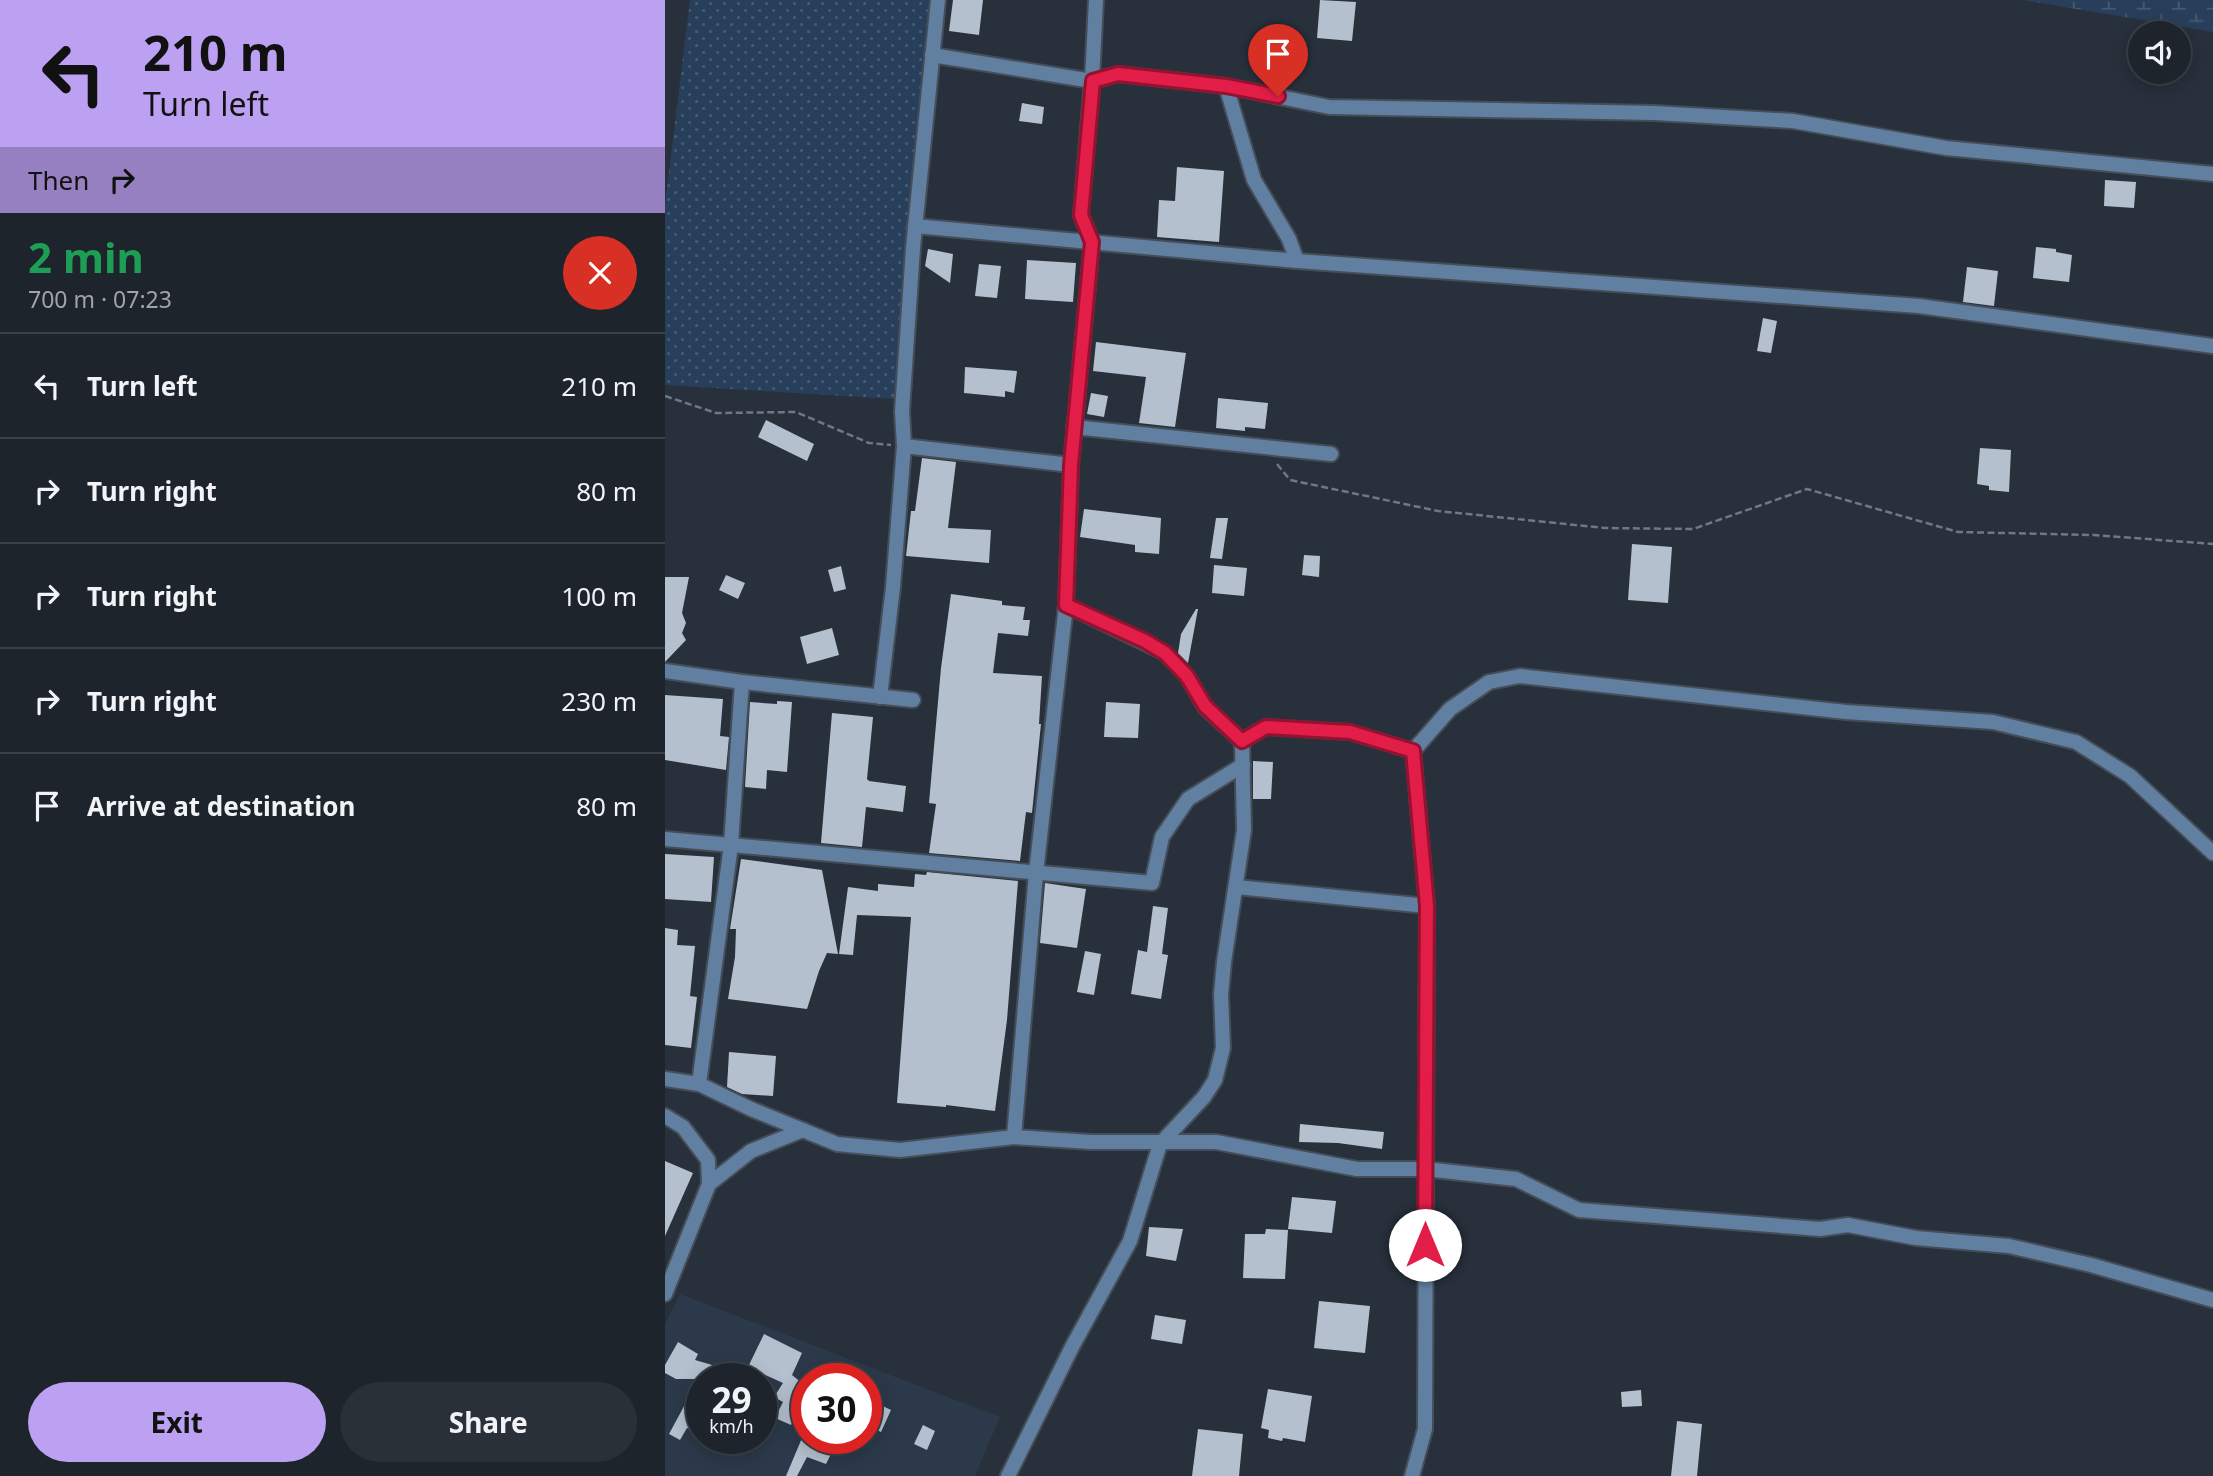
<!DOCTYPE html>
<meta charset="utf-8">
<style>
body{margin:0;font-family:"Noto Sans",sans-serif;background:#2a3038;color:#f1f3f6;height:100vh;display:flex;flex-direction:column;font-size:26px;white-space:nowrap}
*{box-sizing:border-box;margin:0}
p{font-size:23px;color:#a0a4a9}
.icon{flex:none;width:38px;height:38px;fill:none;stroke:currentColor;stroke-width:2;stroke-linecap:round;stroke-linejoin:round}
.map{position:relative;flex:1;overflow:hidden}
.panel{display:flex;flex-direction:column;background:#1d242c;width:665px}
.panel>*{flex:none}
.guide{background:#bca0f2;color:#111;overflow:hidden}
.fabs{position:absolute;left:1463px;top:21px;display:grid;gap:14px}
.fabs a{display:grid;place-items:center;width:63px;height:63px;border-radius:50%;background:#1d242c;box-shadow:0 4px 18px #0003,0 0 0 2px #3b4148;font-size:35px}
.speed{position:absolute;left:21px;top:1363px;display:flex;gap:14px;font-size:35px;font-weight:700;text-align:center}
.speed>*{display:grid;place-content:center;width:91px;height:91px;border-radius:50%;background:#1d242c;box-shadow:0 4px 18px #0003,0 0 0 2px #3b4148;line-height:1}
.speed small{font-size:18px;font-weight:400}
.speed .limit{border:10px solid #d22;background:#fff;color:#111}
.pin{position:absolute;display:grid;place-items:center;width:60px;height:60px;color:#fff;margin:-72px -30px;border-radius:50% 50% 50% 0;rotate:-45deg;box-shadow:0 0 7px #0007}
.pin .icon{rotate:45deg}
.me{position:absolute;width:77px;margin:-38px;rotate:0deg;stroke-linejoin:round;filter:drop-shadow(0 0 5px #0008)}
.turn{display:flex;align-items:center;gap:24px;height:147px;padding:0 28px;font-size:32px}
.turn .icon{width:91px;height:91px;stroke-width:2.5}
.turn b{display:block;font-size:49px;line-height:60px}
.then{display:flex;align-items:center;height:66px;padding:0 28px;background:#0003;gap:14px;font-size:26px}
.round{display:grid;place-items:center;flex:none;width:74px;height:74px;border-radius:37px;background:#2a3038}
.overview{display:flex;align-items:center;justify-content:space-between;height:119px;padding:0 28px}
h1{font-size:42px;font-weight:700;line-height:52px;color:#1e9e55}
.cta{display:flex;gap:14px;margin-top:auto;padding:14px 28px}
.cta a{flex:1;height:80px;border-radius:42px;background:#bca0f2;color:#111;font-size:28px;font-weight:700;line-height:80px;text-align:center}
.cta a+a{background:#2a3038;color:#f1f3f6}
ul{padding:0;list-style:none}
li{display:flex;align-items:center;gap:21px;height:105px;padding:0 28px;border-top:2px solid #3b4148}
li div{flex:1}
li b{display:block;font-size:26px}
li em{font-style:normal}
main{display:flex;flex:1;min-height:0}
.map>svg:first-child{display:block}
.built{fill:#2b394a;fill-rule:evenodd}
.wetland{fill:url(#wetland-marsh)}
.garden{fill:url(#garden-dots)}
.building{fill:#b4c0ce}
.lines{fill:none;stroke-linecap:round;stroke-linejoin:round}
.street-casing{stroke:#454e58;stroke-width:18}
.path{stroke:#707882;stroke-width:2.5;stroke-dasharray:7 3.5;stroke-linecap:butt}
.street{stroke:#617fa1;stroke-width:14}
.route-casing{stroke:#92132f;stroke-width:18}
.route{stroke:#e11d48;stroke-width:12}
</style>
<main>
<section class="panel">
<div class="guide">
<div class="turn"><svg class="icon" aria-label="left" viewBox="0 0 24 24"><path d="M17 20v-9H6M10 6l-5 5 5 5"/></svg><div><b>210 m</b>Turn left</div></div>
<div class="then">Then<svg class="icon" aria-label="right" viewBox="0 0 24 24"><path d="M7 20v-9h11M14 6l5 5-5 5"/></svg></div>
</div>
<div class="overview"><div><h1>2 min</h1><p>700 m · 07:23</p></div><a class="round" style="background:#d93025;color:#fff"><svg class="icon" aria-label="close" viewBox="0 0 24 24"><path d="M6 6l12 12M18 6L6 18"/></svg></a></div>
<ul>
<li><svg class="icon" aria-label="left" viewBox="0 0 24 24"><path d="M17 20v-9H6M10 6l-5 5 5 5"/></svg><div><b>Turn left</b></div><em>210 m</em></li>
<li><svg class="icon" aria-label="right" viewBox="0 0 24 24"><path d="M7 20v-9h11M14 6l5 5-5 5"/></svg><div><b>Turn right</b></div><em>80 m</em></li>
<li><svg class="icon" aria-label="right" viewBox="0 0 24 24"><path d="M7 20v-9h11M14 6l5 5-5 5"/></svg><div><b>Turn right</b></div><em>100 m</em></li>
<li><svg class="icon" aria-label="right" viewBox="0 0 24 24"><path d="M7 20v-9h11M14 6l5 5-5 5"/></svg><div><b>Turn right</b></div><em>230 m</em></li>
<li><svg class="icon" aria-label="arrive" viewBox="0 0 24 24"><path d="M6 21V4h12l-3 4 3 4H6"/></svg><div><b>Arrive at destination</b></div><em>80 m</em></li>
</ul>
<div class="cta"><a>Exit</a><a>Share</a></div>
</section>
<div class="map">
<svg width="1548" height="1476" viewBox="0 0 1548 1476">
<defs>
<pattern id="wetland-marsh" width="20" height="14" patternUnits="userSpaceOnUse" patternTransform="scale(1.75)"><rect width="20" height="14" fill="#273f5a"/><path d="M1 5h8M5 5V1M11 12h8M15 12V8" fill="none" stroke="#465b72"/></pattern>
<pattern id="garden-dots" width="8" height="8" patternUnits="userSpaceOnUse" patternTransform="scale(1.75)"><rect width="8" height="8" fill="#273f5a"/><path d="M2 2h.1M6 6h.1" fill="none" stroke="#465b72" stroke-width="1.8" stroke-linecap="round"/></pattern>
</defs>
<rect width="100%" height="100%" fill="#27303b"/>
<!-- built -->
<path class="built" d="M15,1294l320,123 -25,59h-310v-152zM37,1379h59v59h-59zM142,1379h59v59h-59z"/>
<!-- wetland -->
<path class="wetland" d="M1358,0h190v32z"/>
<!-- garden -->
<path class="garden" d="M25,0h241l-37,399 -229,-14v-180z"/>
<!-- building -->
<g class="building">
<path d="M288,0h30l-4,35 -30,-4z"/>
<path d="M655,0l36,2 -4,39 -35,-3z"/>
<path d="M357,103l22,4 -2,17 -23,-3z"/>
<path d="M512,167l47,4 -5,71 -62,-5 2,-37 16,1z"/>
<path d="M1440,180l31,2 -2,26 -30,-2z"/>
<path d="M1371,247l20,2v3l16,3 -3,27 -36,-4z"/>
<path d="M263,249l25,5 -3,29 -25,-17z"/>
<path d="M362,260l49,3 -3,39 -48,-3z"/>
<path d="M314,264l22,2 -4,32 -22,-2z"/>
<path d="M1302,267l31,4 -4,35 -31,-4z"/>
<path d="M1098,318l14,3 -6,32 -14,-2z"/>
<path d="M431,342l90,11 -11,74 -36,-4 7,-46 -53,-6z"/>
<path d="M300,367l52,4 -3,22 -9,-2v6l-41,-4z"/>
<path d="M426,393l17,3 -4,21 -17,-3z"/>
<path d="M553,398l50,5 -3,26 -20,-2v4l-29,-3z"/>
<path d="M101,420l48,24 -7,17 -49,-24z"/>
<path d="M1315,448l31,2 -2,42 -20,-2v-4l-12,-2z"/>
<path d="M257,458l34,4 -8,66 43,2 -2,33 -83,-7 5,-45h4z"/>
<path d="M419,509l77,9 -2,36 -24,-2v-7l-55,-8z"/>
<path d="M551,518h12l-6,41 -12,-1z"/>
<path d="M967,544l40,3 -4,56 -40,-3z"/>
<path d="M639,555l16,1 -1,21 -17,-2z"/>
<path d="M549,565l33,3 -3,28 -32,-3z"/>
<path d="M176,566l5,23 -12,3 -6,-22z"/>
<path d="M61,575l19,8 -7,16 -19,-9z"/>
<path d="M0,577h24l-7,36 4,10 -4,10 4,7 -21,22z"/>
<path d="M286,594l51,7v4l23,2 -2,13h7l-2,16 -30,-3 -5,40 49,3 -3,48h2l-9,89 -6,-1 -6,49 -91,-8 7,-49 -7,-1 12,-135z"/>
<path d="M531,609h2l-10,54 -10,-10 3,-19z"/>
<path d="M167,628l7,27 -32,9 -7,-27z"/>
<path d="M0,695l58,4 -3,37 9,1 -3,33 -61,-10z"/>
<path d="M112,701l15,1 -5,70 -20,-2 -1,19 -21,-2 5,-85 27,2z"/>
<path d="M441,702l34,2 -2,34 -34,-1z"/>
<path d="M167,713l41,4 -6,62 2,2 37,5 -3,26 -37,-5 -4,40 -41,-4z"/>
<path d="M588,761l20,1 -2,37h-18z"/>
<path d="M0,854l49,3 -3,45 -46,-3z"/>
<path d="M76,859l81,11 16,84 -11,-1 -8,18 -12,38 -79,-10 7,-42 1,-28h-6z"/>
<path d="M262,872l91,9 -11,139 -12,91 -49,-6v2l-49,-4 14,-186 -54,-2 -4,40 -14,-1 9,-67 30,4v-7l36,3 1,-13 11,1z"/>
<path d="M380,883l41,6 -9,59 -37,-5z"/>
<path d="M488,906l15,2 -6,46 6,1 -7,44 -30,-5 7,-44 9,2z"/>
<path d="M0,928l13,2 -1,15 18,1 -5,50 7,1 -6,51 -26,-3z"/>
<path d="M420,951l16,3 -7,41 -17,-3z"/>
<path d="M64,1052l47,4 -3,40 -31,-2 -15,-7z"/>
<path d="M635,1124l84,8 -2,17 -44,-6 -39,-1z"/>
<path d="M0,1161l28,12 -28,63z"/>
<path d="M627,1197l44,4 -4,32 -44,-4z"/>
<path d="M484,1227l34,2 -7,32 -30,-5z"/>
<path d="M601,1229l22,1 -3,49 -42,-1 2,-44h20z"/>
<path d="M654,1301l51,5 -5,47 -51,-5z"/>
<path d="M490,1315l31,5 -4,24 -31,-5z"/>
<path d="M99,1334l38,19 -10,22 15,12v8l-11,-5 10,5 -15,30 -16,-7 8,-16 -9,-5 9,-14 -35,-16z"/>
<path d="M13,1342l20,12 -3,6 41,12 4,-8 11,5 -4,10h-71l-11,-6v-8z"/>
<path d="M603,1389l44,7 -7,46 -22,-4 -1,3 -14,-3 1,-8 -8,-2z"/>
<path d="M976,1390l1,16 -20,1 -1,-15z"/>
<path d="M24,1397l13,6v32l-15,-7 -7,12 -11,-6z"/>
<path d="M201,1398l25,12 -10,22 -15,-7z"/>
<path d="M1012,1421l25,3 -5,52h-26z"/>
<path d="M258,1425l12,6 -8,19 -13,-6z"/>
<path d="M533,1429l45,5 -4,42h-47z"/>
<path d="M137,1438h37l-13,26 -19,-7 -10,19h-11z"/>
</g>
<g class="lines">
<defs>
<g id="street">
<path d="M267,55l160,26 26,-7 108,12 103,21 326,6 138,8 153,27 267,26"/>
<path d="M561,86l28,94 35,59 8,22"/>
<path d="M250,226l382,35 622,45 294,40"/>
<path d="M409,427l257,27"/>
<path d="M239,446l167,19"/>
<path d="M0,671l77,11 171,18"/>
<path d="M215,697l13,-110 11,-141 -2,-35 11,-163 25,-248"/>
<path d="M577,741l24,-14 84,5 63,19 14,155 -2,523 -13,47"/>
<path d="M748,751l37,-42 39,-27 31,-6 326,36 147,10 83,20 54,34 83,77"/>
<path d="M0,839l487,44 10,-46 26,-38 55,-34"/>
<path d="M571,887l191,19"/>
<path d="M0,1079l34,5 52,25 86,35 63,6 114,-13 77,5h125l141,27h68l91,10 63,31 241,19 28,-4 68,13 93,8 82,19 122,35"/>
<path d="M34,1084l32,-239 11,-163"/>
<path d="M0,1116l18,11 25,33 1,24 -44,110"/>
<path d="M349,1137l22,-264 30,-268 5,-140 21,-223 -11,-27 11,-134 4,-81"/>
<path d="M44,1184l42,-33 52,-21"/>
<path d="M343,1476l64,-129 58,-106 30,-97 44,-47 11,-17 8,-32 -2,-54 3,-32 20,-132 -2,-89 -37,-34 -18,-31 -22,-23 -99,-48"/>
</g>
</defs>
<!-- street casing -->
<use href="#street" class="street-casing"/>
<!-- path -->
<g class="path">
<path d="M0,396l51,17 80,-1 73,31 22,2"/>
<path d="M612,464l13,16 148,31 167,17 88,1 114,-40 151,43 136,3 119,9"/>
</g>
<!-- street -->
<use href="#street" class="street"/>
</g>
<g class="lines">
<defs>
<path id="route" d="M613,96l-52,-10 -108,-12 -25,7 -12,134 11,27 -21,223 -5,140 79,36 20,12 22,23 18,30 37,35 24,-14 84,5 63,19 14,155 -2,339"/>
</defs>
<!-- route casing -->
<use href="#route" class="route-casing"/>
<!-- route -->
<use href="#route" class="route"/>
</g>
</svg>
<div class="fabs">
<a><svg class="icon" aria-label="sound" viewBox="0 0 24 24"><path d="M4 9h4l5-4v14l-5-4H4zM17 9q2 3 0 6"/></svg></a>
</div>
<div class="speed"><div>29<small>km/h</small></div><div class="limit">30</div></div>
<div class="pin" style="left:613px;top:96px;background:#d93025"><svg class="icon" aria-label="arrive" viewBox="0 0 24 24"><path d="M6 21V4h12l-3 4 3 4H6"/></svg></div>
<svg class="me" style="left:760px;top:1245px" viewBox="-20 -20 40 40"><circle r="19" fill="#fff"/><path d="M0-13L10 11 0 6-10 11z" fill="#e11d48"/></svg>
</div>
</main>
